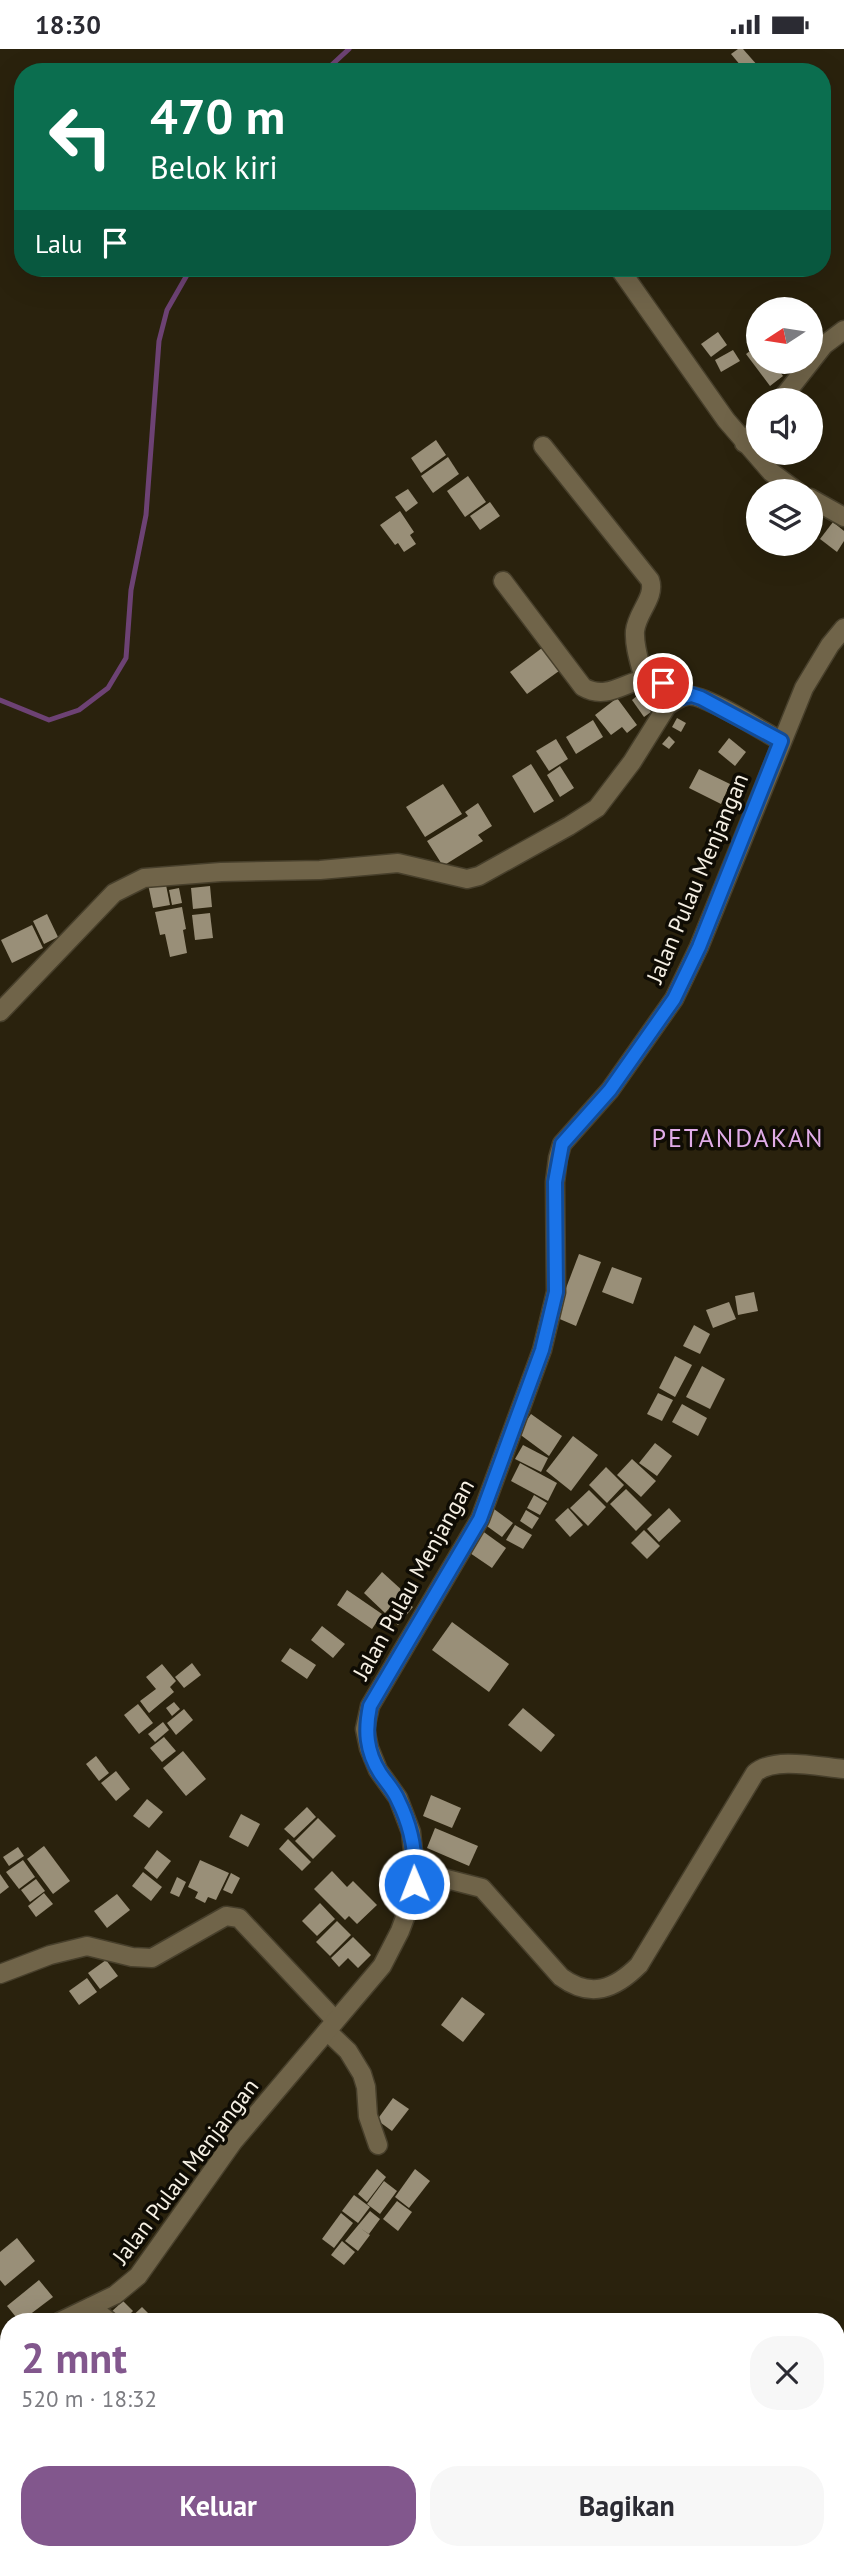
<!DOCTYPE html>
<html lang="id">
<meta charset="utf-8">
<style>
body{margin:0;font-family:"PT Sans",sans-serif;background:#f7f7f7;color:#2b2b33;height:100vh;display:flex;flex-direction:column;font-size:26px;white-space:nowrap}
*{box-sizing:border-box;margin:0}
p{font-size:23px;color:#7c7c81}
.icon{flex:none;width:38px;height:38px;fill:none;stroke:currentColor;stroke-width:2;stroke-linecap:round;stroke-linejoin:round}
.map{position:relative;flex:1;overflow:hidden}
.side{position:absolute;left:0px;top:2264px;width:845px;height:247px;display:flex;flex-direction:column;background:#fff;border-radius:28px 28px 0 0;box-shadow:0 7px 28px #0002}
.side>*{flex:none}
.guide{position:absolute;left:14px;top:14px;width:817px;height:214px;border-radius:28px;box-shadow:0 7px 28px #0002;background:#0b6e4f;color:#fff;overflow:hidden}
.needle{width:46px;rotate:258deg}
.fabs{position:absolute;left:746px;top:248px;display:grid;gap:14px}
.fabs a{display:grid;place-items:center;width:77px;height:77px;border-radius:50%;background:#fff;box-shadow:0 7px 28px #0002;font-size:35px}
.pin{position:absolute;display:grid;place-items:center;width:60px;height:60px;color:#fff;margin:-30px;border:4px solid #fff;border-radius:50%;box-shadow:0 2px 7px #0007}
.me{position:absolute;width:77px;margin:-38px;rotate:359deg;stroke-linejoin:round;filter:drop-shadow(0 0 5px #0008)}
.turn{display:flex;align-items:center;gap:24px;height:147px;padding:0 21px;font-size:32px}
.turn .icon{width:91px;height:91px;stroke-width:2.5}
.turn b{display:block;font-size:49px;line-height:60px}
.then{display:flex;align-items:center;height:66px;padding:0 21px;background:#0003;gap:14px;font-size:26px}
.round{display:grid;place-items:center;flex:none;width:74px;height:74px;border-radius:28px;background:#f7f7f7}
.summary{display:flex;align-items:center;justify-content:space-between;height:119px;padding:0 21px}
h1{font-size:42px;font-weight:600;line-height:52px;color:#82578d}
.cta{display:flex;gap:14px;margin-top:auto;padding:14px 21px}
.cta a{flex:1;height:80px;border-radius:28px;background:#82578d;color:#fff;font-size:28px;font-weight:600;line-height:80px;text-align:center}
.cta a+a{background:#f7f7f7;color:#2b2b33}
.status{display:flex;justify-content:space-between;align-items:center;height:49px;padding:0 35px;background:#fff;direction:ltr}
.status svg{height:19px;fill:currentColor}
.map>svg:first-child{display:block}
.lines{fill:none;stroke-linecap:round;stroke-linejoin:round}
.stream{stroke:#6d4274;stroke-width:5}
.river{stroke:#6d4274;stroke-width:33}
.building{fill:#998f78}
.minor-casing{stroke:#473f2b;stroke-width:21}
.tertiary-casing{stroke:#473f2b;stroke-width:21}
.minor{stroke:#706449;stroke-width:18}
.tertiary{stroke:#706449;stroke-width:18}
.route-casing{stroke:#114b97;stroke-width:18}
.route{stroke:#1a73e8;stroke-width:12}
.labels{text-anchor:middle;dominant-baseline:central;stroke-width:7;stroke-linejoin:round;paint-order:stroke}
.street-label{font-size:23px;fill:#f6f0e4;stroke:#0f0c04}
.quarter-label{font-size:26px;letter-spacing:2px;fill:#e1ace8;stroke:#0f0c04}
</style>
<div class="status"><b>18:30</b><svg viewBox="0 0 49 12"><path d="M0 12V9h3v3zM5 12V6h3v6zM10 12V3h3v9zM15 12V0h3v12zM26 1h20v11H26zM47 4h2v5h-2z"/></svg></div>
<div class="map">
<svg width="844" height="2510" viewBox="0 0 844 2510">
<rect width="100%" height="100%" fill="#2a220d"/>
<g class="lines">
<!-- stream -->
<g class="stream">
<path d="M324,23l25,-23"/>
<path d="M0,651l49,20 30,-10 29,-22 18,-30 5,-68 15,-75 13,-174 8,-31 24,-42"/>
</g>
<!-- river -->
<g class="river">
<path d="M836,2326l8,-6"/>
<path d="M596,2510l11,-8"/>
</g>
</g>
<!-- building -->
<g class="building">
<path d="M738,0h5l15,17 -6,6h-6l-15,-18z"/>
<path d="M718,283l9,13 -16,12 -10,-13z"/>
<path d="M758,296v17h15l10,14 -13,10 -24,-32z"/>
<path d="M733,301l7,11 -19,11 -6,-12z"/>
<path d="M436,391l10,15 -25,18 -10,-15z"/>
<path d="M448,408l11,17 -26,19 -12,-17z"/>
<path d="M468,427l18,26 -21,15 -18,-26z"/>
<path d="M408,440l10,14 -12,9 -11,-15z"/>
<path d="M490,453l10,14 -20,14 -10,-14z"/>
<path d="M400,462l14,21 -4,3 6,9 -12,8 -6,-9 -3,2 -15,-20z"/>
<path d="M833,473l11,9v10l-7,11 -17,-13z"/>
<path d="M542,599l17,23 -32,23 -17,-22z"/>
<path d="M638,646l13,17 -7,5 -12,-17z"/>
<path d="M617,649l20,27 -10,8 -5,-6 -11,8 -16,-20z"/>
<path d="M677,669l9,5 -5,9 -9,-5z"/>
<path d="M593,671l10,17 -27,17 -10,-17z"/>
<path d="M669,687l6,6 -6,7 -7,-5z"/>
<path d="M729,689l17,14 -11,14 -17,-14z"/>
<path d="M556,690l12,20 -19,12 -13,-20z"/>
<path d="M531,715l23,37 -20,12 -22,-37z"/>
<path d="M560,717l14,22 -14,9 -13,-22z"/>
<path d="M699,720l31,15 -9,20 -32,-16z"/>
<path d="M443,735l19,30 -37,23 -19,-30z"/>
<path d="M478,754l14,23 -14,9 5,6 -40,25 -16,-25 41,-25 -3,-4z"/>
<path d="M165,831l5,25 -17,3 -5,-24z"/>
<path d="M210,837l2,21 -19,2 -2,-21z"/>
<path d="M179,839l3,15 -10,2 -3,-15z"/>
<path d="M182,858l4,22 -3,1 4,23 -17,4 -5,-23 -5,1 -5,-23z"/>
<path d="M210,864l3,25 -18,2 -3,-25z"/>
<path d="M47,865l11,23 -14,7 -11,-23z"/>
<path d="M32,876l11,23 -31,15 -11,-23z"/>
<path d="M579,1205l22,8 -25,64 -21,-9z"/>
<path d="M612,1218l30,11 -9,26 -31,-12z"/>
<path d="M754,1243l4,19 -20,4 -3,-19z"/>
<path d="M729,1253l7,17 -23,9 -7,-18z"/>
<path d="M694,1276l16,9 -10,20 -17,-8z"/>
<path d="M675,1307l17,9 -17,32 -16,-9z"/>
<path d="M702,1317l23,13 -15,30 -24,-12z"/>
<path d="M658,1344l15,7 -11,21 -15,-7z"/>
<path d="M682,1355l25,14 -9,18 -26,-14z"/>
<path d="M531,1365l31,22 -13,20 -31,-23z"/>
<path d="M573,1387l25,19 -27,36 -25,-20z"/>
<path d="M655,1394l17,13 -15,20 -18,-13z"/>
<path d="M523,1396l25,13 -7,14 -26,-13z"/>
<path d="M632,1410l24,22 -15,16 -24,-22z"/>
<path d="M520,1414l37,20 -9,18 -37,-20z"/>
<path d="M606,1418l18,18 -17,18 -18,-18z"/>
<path d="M626,1440l26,26 -16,16 -26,-27z"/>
<path d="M589,1441l17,17 -18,19 -18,-18z"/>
<path d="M534,1446l13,8 -7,12 -13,-7z"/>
<path d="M568,1459l15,17 -13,12 -15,-17z"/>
<path d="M669,1459l12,13 -22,21 -12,-13z"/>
<path d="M494,1460l19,14 -11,14 -18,-13z"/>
<path d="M526,1461l13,8 -7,11 -12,-8z"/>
<path d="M515,1476l17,10 -9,14 -17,-9z"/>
<path d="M481,1481l25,18 -14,20 -25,-17z"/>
<path d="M644,1481l16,16 -13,13 -16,-16z"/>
<path d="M382,1523l22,20 -19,21 -21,-20z"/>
<path d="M347,1541l35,24 -10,15 -35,-24z"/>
<path d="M401,1549l12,9 -15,18 -12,-10z"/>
<path d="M452,1573l57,42 -20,28 -57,-42z"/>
<path d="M322,1577l23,18 -12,14 -22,-18z"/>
<path d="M290,1599l26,17 -9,14 -26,-18z"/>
<path d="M192,1614l9,12 -17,13 -9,-11z"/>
<path d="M162,1615l14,17 -6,6 4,5 -25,21 -9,-12 16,-12 -10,-12z"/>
<path d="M174,1653l6,7 -8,7 -6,-8z"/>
<path d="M138,1655l15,19 -14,11 -15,-19z"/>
<path d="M523,1659l32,27 -14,17 -33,-27z"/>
<path d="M184,1660l9,11 -17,15 -9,-12z"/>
<path d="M163,1673l6,8 -14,12 -7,-8z"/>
<path d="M164,1688l12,14 -14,11 -12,-14z"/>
<path d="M183,1702l23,28 -20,17 -23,-28z"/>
<path d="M96,1707l13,17 -10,8 -13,-17z"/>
<path d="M116,1722l14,18 -14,12 -15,-18z"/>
<path d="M431,1746l30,13 -9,20 -29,-12z"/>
<path d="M147,1750l16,13 -14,16 -16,-12z"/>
<path d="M307,1758l9,10 -22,21 -10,-9z"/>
<path d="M241,1765l19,10 -12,23 -19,-10z"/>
<path d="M318,1769l18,18 -23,23 -18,-18z"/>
<path d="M435,1779l43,18 -9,20 -42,-18z"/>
<path d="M288,1790l23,23 -9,9 -23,-22z"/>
<path d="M44,1797l26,35 -17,13 -26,-35z"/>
<path d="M18,1798l6,9 -15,10 -6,-9z"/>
<path d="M157,1801l14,11 -14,18 -13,-11z"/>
<path d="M23,1811l12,17 -16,12 -13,-17z"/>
<path d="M200,1811l29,13 -13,27 -8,-3 -3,6 -10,-5 3,-6 -10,-5z"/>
<path d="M332,1822l15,16 6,-6 24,24 -20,19 -8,-8 -4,4 -31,-31z"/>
<path d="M143,1823l19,15 -11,14 -19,-15z"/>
<path d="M231,1824l9,5 -8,16 -9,-4z"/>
<path d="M0,1825l9,13 -9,7z"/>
<path d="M177,1828l9,5 -7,15 -9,-4z"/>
<path d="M36,1830l9,12 -15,11 -9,-12z"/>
<path d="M44,1844l9,11 -17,13 -8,-11z"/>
<path d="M117,1845l13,16 -23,18 -13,-17z"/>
<path d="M320,1854l15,16 -18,17 -15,-15z"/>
<path d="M337,1872l14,14 -21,21 -14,-14z"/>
<path d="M353,1888l18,18 -13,13 -10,-10 -9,9 -8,-9z"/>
<path d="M106,1911l12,16 -18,13 -12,-16z"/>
<path d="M87,1929l10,14 -18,13 -10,-14z"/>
<path d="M462,1948l23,17 -22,28 -22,-17z"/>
<path d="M393,2049l16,11 -17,22 -15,-11z"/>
<path d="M377,2120l9,8 -19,25 -9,-8z"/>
<path d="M415,2120l15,12 -21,27 -14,-11z"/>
<path d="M384,2132l13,10 -17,23 -13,-10z"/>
<path d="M354,2146l16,12 -12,16 -16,-12z"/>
<path d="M397,2152l15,11 -14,19 -15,-12z"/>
<path d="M370,2162l10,8 -11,15 -9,-6 10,7 -12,16 -13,-10z"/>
<path d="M341,2164l12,10 -19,25 -12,-9z"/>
<path d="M17,2189l18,23 -30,25 -5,-6v-28z"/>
<path d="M342,2192l13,11 -11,13 -13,-10z"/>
<path d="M39,2231l14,17 -33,25 -13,-16z"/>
<path d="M123,2252l10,10 -11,11h-4l-9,-8z"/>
<path d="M142,2258l15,15h-31z"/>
</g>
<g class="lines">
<defs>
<g id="minor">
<path d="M619,219l107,152 45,52 27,20"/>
<path d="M780,352l44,-56 20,-15"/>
<path d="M744,394l14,-16"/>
<path d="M543,397l107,134c6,17 -13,32 -15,51 -1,16 5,32 9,48"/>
<path d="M810,449l34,19"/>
<path d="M503,532l80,106c31,18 53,-20 80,-4 6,3 11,10 16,15"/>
<path d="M0,963l114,-119 30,-15 77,-6 99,-2 78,-7 69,16 12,-3 90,-50 28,-18 35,-46 35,-56c6,-4 12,-9 19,-10 16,-4 78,36 95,45"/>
<path d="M415,1822l67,17 79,89c30,22 54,12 78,-12l116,-192c19,-17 65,-6 89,-4"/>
<path d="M0,1925l50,-19 37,-9 45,11 20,1 74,-42 13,2 96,102"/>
<path d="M327,1982l21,20 14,23 4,13 2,29 10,29"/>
<path d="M91,2258l19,15"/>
</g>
<g id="tertiary">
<path d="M59,2273l56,-27 23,-19 95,-134 149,-176 18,-35 7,-19 8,-41 -4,-39 -13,-34 -20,-28 -9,-22 -4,-19 5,-23 110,-187 62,-169 14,-58 -1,-110 3,-24 4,-14 48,-54 64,-91 25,-52 105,-259 26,-43 14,-17"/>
<path d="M0,2310l9,-8"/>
</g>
</defs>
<!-- minor casing -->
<use href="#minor" class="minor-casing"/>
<!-- tertiary casing -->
<use href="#tertiary" class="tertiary-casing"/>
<!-- minor -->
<use href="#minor" class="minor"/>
<!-- tertiary -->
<use href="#tertiary" class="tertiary"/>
</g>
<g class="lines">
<defs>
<path id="route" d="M414,1835c3,-29 -3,-58 -16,-84 -4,-10 -12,-18 -18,-27 -14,-22 -15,-43 -10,-67l110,-187 62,-169 14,-58 -1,-110 7,-38 48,-54 64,-91 25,-52 82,-206 -80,-43 -9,-3 -13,3 -16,-15"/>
</defs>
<!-- route casing -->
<use href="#route" class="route-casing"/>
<!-- route -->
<use href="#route" class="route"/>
</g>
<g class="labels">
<!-- street labels -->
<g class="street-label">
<text transform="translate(697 829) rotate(-67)">Jalan Pulau Menjangan</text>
<text transform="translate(413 1530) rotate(-61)">Jalan Pulau Menjangan</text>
<text transform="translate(185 2122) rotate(-53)">Jalan Pulau Menjangan</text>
</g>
<!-- quarter labels -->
<g class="quarter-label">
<text x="738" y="1088">PETANDAKAN</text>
</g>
</g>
</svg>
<div class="fabs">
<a><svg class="needle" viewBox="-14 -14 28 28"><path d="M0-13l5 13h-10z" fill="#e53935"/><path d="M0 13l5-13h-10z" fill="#7c7c81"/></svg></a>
<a><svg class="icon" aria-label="sound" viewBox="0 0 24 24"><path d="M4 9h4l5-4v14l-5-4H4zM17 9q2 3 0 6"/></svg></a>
<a><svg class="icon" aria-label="layers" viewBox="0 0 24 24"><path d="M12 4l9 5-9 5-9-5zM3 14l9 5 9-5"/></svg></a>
</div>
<div class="pin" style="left:663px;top:634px;background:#d93025"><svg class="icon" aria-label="arrive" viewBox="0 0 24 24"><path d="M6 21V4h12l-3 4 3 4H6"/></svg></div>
<svg class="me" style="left:414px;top:1835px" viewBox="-20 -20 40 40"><circle r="17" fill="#1a73e8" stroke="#fff" stroke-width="3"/><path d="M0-11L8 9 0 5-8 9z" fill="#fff"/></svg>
<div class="guide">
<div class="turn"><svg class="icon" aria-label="left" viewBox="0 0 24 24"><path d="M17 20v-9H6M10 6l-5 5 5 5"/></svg><div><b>470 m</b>Belok kiri</div></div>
<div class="then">Lalu<svg class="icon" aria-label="arrive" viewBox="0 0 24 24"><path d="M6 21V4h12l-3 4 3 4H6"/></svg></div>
</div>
<section class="side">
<div class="summary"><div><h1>2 mnt</h1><p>520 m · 18:32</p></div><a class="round"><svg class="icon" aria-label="close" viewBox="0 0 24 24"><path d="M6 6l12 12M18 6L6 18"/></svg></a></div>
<div class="cta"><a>Keluar</a><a>Bagikan</a></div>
</section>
</div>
